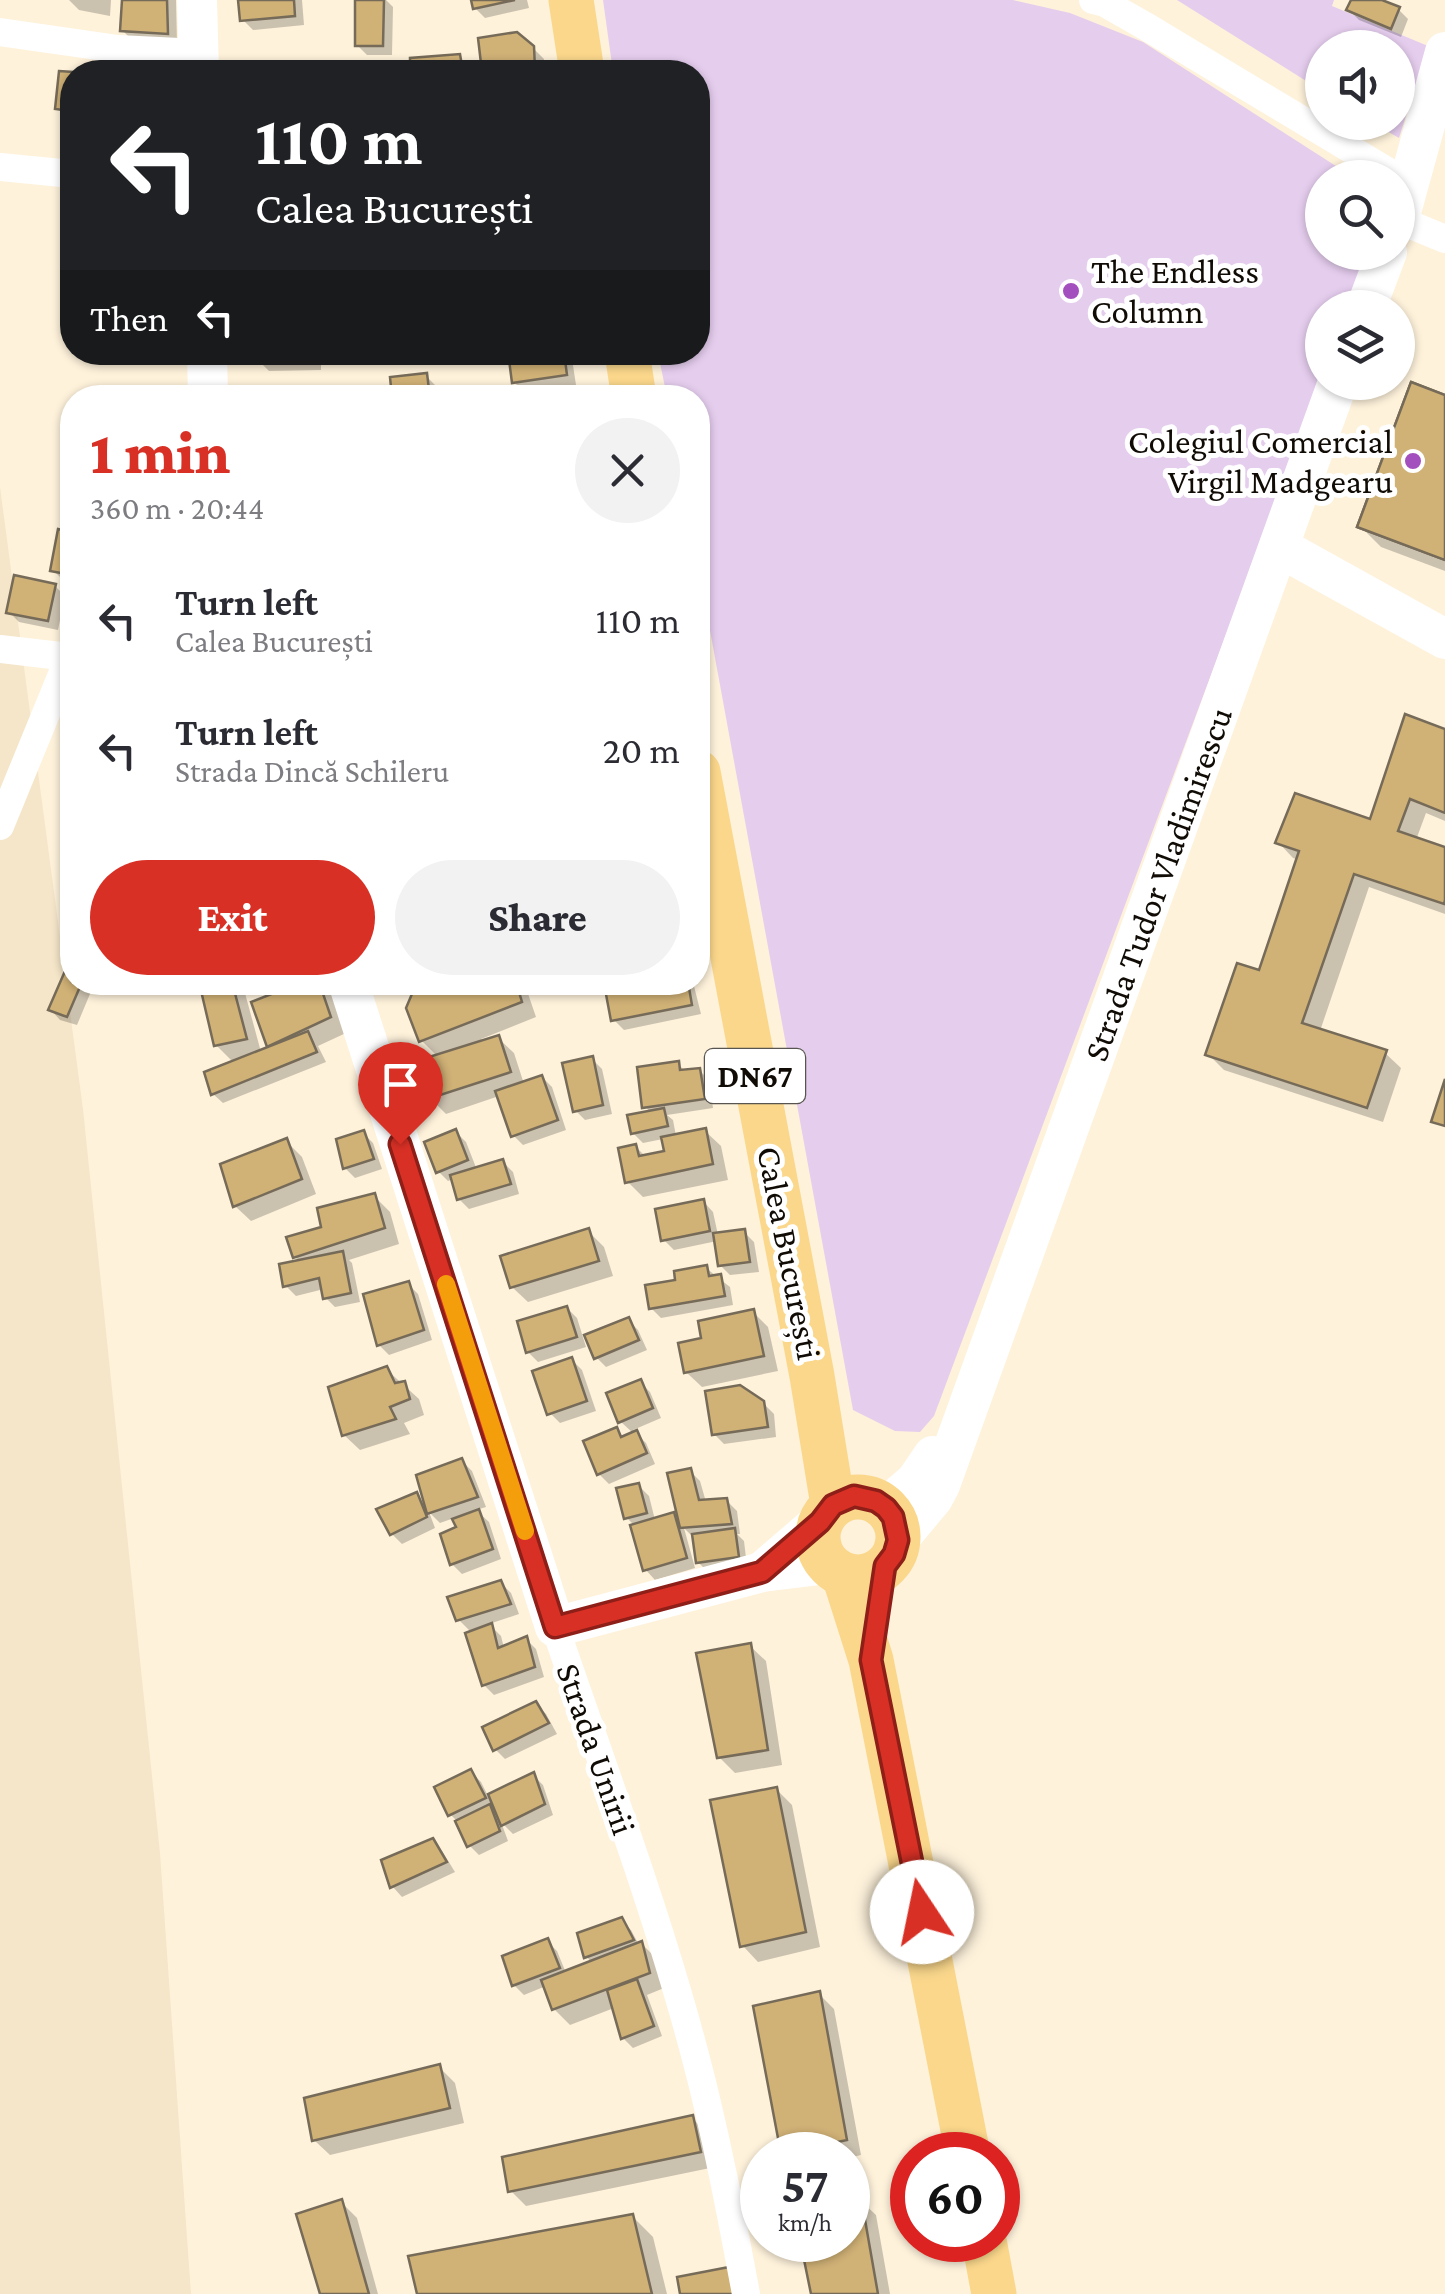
<!DOCTYPE html>
<meta charset="utf-8">
<style>
body{margin:0;font-family:"Crimson Pro",serif;background:#f2f2f3;color:#2b2b33;height:100vh;display:flex;flex-direction:column;font-size:38px;white-space:nowrap}
*{box-sizing:border-box;margin:0}
p{font-size:32px;color:#7c7c81}
.icon{flex:none;width:55px;height:55px;fill:none;stroke:currentColor;stroke-width:2;stroke-linecap:round;stroke-linejoin:round}
.map{position:relative;flex:1;overflow:hidden}
.sheet{position:absolute;left:60px;top:385px;width:650px;height:610px;display:flex;flex-direction:column;background:#fff;border-radius:40px;box-shadow:0 2px 8px #0004}
.sheet>*{flex:none}
.top-card{position:absolute;left:60px;top:60px;width:650px;height:305px;border-radius:40px;box-shadow:0 2px 8px #0004;background:#202124;color:#fff;overflow:hidden}
.buttons{position:absolute;left:1305px;top:30px;display:grid;gap:20px}
.buttons a{display:grid;place-items:center;width:110px;height:110px;border-radius:50%;background:#fff;box-shadow:0 2px 8px #0004;font-size:50px}
.speed{position:absolute;left:740px;top:2132px;display:flex;gap:20px;font-size:50px;font-weight:700;text-align:center}
.speed>*{display:grid;place-content:center;width:130px;height:130px;border-radius:50%;background:#fff;box-shadow:0 2px 8px #0004;line-height:1}
.speed small{font-size:25px;font-weight:400}
.speed .limit{border:15px solid #d22;background:#fff;color:#111}
.pin{position:absolute;display:grid;place-items:center;width:85px;height:85px;color:#fff;margin:-102px -42px;border-radius:50% 50% 50% 0;rotate:-45deg;box-shadow:0 0 10px #0007}
.pin .icon{rotate:45deg}
.me{position:absolute;width:110px;margin:-55px;rotate:349deg;stroke-linejoin:round;filter:drop-shadow(0 0 8px #0008)}
.turn{display:flex;align-items:center;gap:35px;height:210px;padding:0 30px;font-size:45px}
.turn .icon{width:130px;height:130px;stroke-width:2.5}
.turn b{display:block;font-size:70px;line-height:85px}
.then{display:flex;align-items:center;height:95px;padding:0 30px;background:#0003;gap:20px;font-size:38px}
.round{display:grid;place-items:center;flex:none;width:105px;height:105px;border-radius:52px;background:#f2f2f3}
.headline{display:flex;align-items:center;justify-content:space-between;height:170px;padding:0 30px}
h1{font-size:60px;font-weight:800;line-height:75px;color:#d93025}
.cta{display:flex;gap:20px;margin-top:auto;padding:20px 30px}
.cta a{flex:1;height:115px;border-radius:60px;background:#d93025;color:#fff;font-size:40px;font-weight:800;line-height:115px;text-align:center}
.cta a+a{background:#f2f2f3;color:#2b2b33}
ul{padding:0;list-style:none}
li{display:flex;align-items:center;gap:30px;height:130px;padding:0 30px}
li div{flex:1}
li b{display:block;font-size:38px}
li em{font-style:normal}
.map>svg:first-child{display:block}
.built{fill:#f5e6c9}
.green{fill:#e5cdee}
.shadow{fill:#0003}
.building{fill:#d0b176;stroke:#766b58;stroke-width:2.5}
.lines{fill:none;stroke-linecap:round;stroke-linejoin:round}
.street{stroke:#fff;stroke-width:28}
.secondary{stroke:#fff;stroke-width:40}
.primary{stroke:#fad78b;stroke-width:45}
.route-casing{stroke:#8d1f18;stroke-width:25}
.route{stroke:#d93025;stroke-width:18}
.slow{stroke:#f59e0b;stroke-width:18}
.poi-dot{fill:#a34fbd;stroke:#fff;stroke-width:4}
.labels{text-anchor:middle;dominant-baseline:central;stroke-width:10;stroke-linejoin:round;paint-order:stroke}
.shield{fill:#fff;stroke:#585550;stroke-width:2.5}
.shield-label{font-size:32px;font-weight:bold;fill:#100c05}
.poi-label{font-size:35px;fill:#100c05;stroke:#fff;text-anchor:start}
.street-label{font-size:35px;fill:#100c05;stroke:#fff}
</style>
<div class="map">
<svg width="1445" height="2294" viewBox="0 0 1445 2294">
<rect width="100%" height="100%" fill="#fef2db"/>
<!-- built -->
<path class="built" d="M0,487l83,622 77,744 31,441h-191z"/>
<!-- green -->
<g class="green">
<path d="M603,0h410l57,13 73,29 210,135 -31,1v74l47,1 -20,54 -27,1v70l-388,1038 -14,16 -25,-1 -42,-21 -155,-845v-167l-31,-1 -9,-44 40,-1v-280h-85z"/>
<path d="M1177,0h157l-2,6 96,40 -29,92 -26,-15 25,-1v-74h-76v43z"/>
</g>
<!-- shadow -->
<g class="shadow">
<path d="M69,0h42l-1,16 -31,-6z"/>
<path d="M125,0h51l1,43 -45,-3 -10,-10z"/>
<path d="M240,0h62l2,25 -51,5 -10,-10z"/>
<path d="M358,0h28l7,7 -1,48h-25l-10,-10z"/>
<path d="M473,0h54l2,8 -44,10 -10,-10z"/>
<path d="M1353,0h22l24,10 9,9 -7,18 -42,-17 -10,-10z"/>
<path d="M481,40l52,8 11,11v13h-60z"/>
<path d="M459,57l10,10 1,5h-58v-11z"/>
<path d="M61,73l11,2v44h-4l-10,-10z"/>
<path d="M259,352h62v18l-52,1 -10,-10z"/>
<path d="M511,352h60l5,33 -52,7 -10,-10z"/>
<path d="M426,376l16,16 1,6h-49z"/>
<path d="M1445,398v173l-64,-24 -21,-21z"/>
<path d="M60,532l12,3v47l-9,-2 -10,-10z"/>
<path d="M55,586l10,10 -7,34 -39,-8 -10,-10z"/>
<path d="M1445,732v89l-19,-8 -10,27 29,9v65l-76,-27 -49,144 65,22 16,15 -18,54 -159,-52 -16,-16 52,-81 39,-113 -6,-2 -15,-16 93,-20z"/>
<path d="M72,959v23h23l-18,43 -17,-5 -9,-10z"/>
<path d="M201,982h41l19,70 10,-4 -2,-2 40,-64h11l12,13 14,38 -28,13 8,16 -103,41 -10,-9 21,-31 -18,-18z"/>
<path d="M420,982h104l12,35 -55,22 2,4 15,-5 16,15 10,31 18,-7 10,10 14,43 -43,15 -10,-10 -14,-39 -53,18 -16,-16 8,-41 -17,-17z"/>
<path d="M646,982h47l8,32 -77,16 -10,-10z"/>
<path d="M592,1059l10,10 10,45 -27,6 -10,-10z"/>
<path d="M678,1064l8,8 13,-2 10,10 4,28 -46,7 6,5 3,16 29,-5 16,15 7,34 -85,17 -15,-15 7,-36 11,11 20,-4 -3,-14 -20,4 -10,-10 18,-20 -6,-7z"/>
<path d="M456,1132l10,10 11,28 26,-8 10,10 6,22 -50,15 -10,-10 -6,-20 -5,2 -10,-10z"/>
<path d="M363,1133l10,10 9,26 -27,9 -10,-10z"/>
<path d="M286,1141l16,16 14,37 -65,27 -16,-15z"/>
<path d="M374,1196l16,16 9,32 -50,16 3,3 8,39 -25,5 -10,-10 -1,-8 -28,7 -10,-10 14,-24 -5,-5 29,-29z"/>
<path d="M703,1201l10,11 5,23 26,-3 10,10 5,30 -29,3 -10,-10 -3,-24 -43,9 -10,-10z"/>
<path d="M588,1231l16,16 9,29 -85,26 -16,-15z"/>
<path d="M706,1268l24,19 3,18 -72,13 -10,-10 27,-26z"/>
<path d="M408,1284l10,10 14,46 -43,15 -10,-10z"/>
<path d="M567,1308l10,10 9,29 -48,15 -10,-10z"/>
<path d="M753,1312l15,15 10,44 -76,16 -16,-15z"/>
<path d="M628,1320l10,10 9,20 -41,17 -10,-10z"/>
<path d="M572,1360l10,10 14,41 -36,12 -10,-10z"/>
<path d="M386,1369l33,30 5,16 -20,8 6,11 -50,16 -16,-15z"/>
<path d="M640,1382l10,10 11,26 -28,12 13,13 9,21 -46,20 -10,-10 17,-44 9,8 9,-4 -14,-13z"/>
<path d="M763,1403l11,11 2,23 -52,7 -10,-10z"/>
<path d="M462,1461l10,10 14,36 -10,3 13,12 12,37 -39,15 -10,-10 -9,-29 16,-7 -5,-10 -14,5 -11,-11 6,16 -33,16 -10,-10 -12,-24 36,-15 12,12z"/>
<path d="M690,1471l10,10 6,21 21,-1 10,10 3,23h-3l7,7 3,25 -39,6 -10,-10 -5,-25 -9,-9 11,40 -40,12 -10,-11 -10,-43 -9,-9 13,-31 10,10 6,24 18,-5 9,9z"/>
<path d="M501,1583l10,10 8,21 -30,10 12,12 3,12 22,-9 10,10 8,28 -50,18 -10,-10 -12,-52 -13,-13z"/>
<path d="M750,1646l16,15 16,104 -47,8 -16,-16z"/>
<path d="M536,1704l10,10 11,20 -52,25 -10,-10z"/>
<path d="M471,1772l10,10 7,14 45,-21 10,10 10,30 -40,19 -12,-12 7,19 -29,14 -10,-10 -10,-22 -9,-9z"/>
<path d="M776,1789l16,16 28,142 -62,15 -15,-16z"/>
<path d="M432,1841l10,10 13,21 -53,25 -9,-10 -9,-26z"/>
<path d="M621,1920l10,10 8,15 3,-1 15,15 7,29 -17,7 15,41 -29,12 -10,-10 -9,-30 -44,17 -16,-16 -8,-23 -22,9 -10,-10 33,-44 10,10 9,22 26,-10 -6,-7z"/>
<path d="M819,1994l15,15 27,146 -13,3v-3h-62l-2,-2z"/>
<path d="M439,2067l16,16 9,40 -134,32 -16,-15z"/>
<path d="M692,2118l15,15 8,34 -189,39 -15,-15z"/>
<path d="M860,2200l16,15 14,79h-76l-11,-54h45v-37z"/>
<path d="M341,2202l16,16 21,76h-55z"/>
<path d="M632,2216l21,21 14,57h-247z"/>
</g>
<!-- building -->
<g class="building">
<path d="M122,0h45l1,34 -48,-3z"/>
<path d="M238,0h56l1,16 -55,5z"/>
<path d="M355,0h29l-1,46h-28z"/>
<path d="M471,0h44l-42,9z"/>
<path d="M1351,0h31l18,7 -9,22 -45,-19z"/>
<path d="M517,32l17,14 1,23 -53,3 -4,-34z"/>
<path d="M460,54l3,18h-53v-14z"/>
<path d="M59,71l15,1h-2v39l-17,-2z"/>
<path d="M256,352h56v9l-56,1z"/>
<path d="M508,352h56l3,23 -55,8z"/>
<path d="M427,373l3,25h-38l-2,-21z"/>
<path d="M1411,382l34,13v100l-24,-8 -8,21 32,12v40l-88,-33z"/>
<path d="M1411,382l34,13v165l-88,-33z"/>
<path d="M58,529l14,3v43l-22,-4z"/>
<path d="M14,575l42,9 -8,37 -42,-8z"/>
<path d="M1405,714l40,15v84l-35,-14 -12,32 47,16v53l-1,4 -90,-30 -52,149 85,27 -20,58 -162,-53 32,-92 22,7 40,-119 -24,-8 20,-50 75,26z"/>
<path d="M72,955v27h10l-15,35 -19,-7z"/>
<path d="M199,982h33l15,57 -33,7z"/>
<path d="M302,982h17l12,35 -64,30 -16,-45z"/>
<path d="M417,982h99l6,20 -103,40 -13,-34z"/>
<path d="M634,982h54l4,23 -81,16 -6,-32z"/>
<path d="M308,1031l9,21 -106,43 -7,-23z"/>
<path d="M499,1035l12,37 -83,27 -12,-38z"/>
<path d="M593,1056l10,49 -30,7 -11,-49z"/>
<path d="M679,1061l1,9 20,-2 5,31 -63,9 -5,-41z"/>
<path d="M542,1075l16,45 -47,17 -16,-46z"/>
<path d="M1445,1079v47l-14,-4z"/>
<path d="M664,1108l4,18 -37,8 -4,-19z"/>
<path d="M706,1128l7,36 -88,19 -7,-35 18,-4 3,12 25,-5 -3,-14z"/>
<path d="M456,1129l12,31 -32,13 -12,-31z"/>
<path d="M364,1130l10,29 -31,10 -7,-30z"/>
<path d="M287,1138l15,41 -69,28 -13,-43z"/>
<path d="M503,1159l8,25 -54,16 -7,-25z"/>
<path d="M375,1193l10,35 -92,30 -7,-21 35,-10 -4,-19z"/>
<path d="M704,1199l6,32 -49,10 -6,-32z"/>
<path d="M589,1228l10,33 -89,27 -10,-32z"/>
<path d="M745,1229l5,33 -32,4 -5,-33z"/>
<path d="M343,1251l8,42 -28,6 -4,-21 -36,9 -4,-23z"/>
<path d="M707,1265l2,11 12,-2 4,22 -76,13 -4,-24 30,-5 -1,-9z"/>
<path d="M409,1281l15,49 -47,16 -14,-52z"/>
<path d="M567,1306l10,31 -51,16 -9,-32z"/>
<path d="M754,1309l10,47 -80,17 -6,-30 23,-5 -3,-17z"/>
<path d="M629,1317l10,23 -45,19 -10,-24z"/>
<path d="M572,1357l15,44 -40,14 -15,-44z"/>
<path d="M387,1366l8,17 10,-2 5,18 -20,8 6,12 -54,17 -14,-49z"/>
<path d="M641,1379l12,29 -35,15 -12,-30z"/>
<path d="M740,1385l24,16 4,26 -56,8 -7,-44z"/>
<path d="M617,1427l4,10 16,-7 10,23 -50,22 -14,-34z"/>
<path d="M462,1458l16,39 -51,17 -11,-39z"/>
<path d="M691,1468l8,32 28,-2 5,26 -52,4 -13,-55z"/>
<path d="M639,1483l8,30 -23,6 -8,-31z"/>
<path d="M417,1492l10,25 -37,18 -14,-26z"/>
<path d="M479,1509l14,40 -43,16 -10,-31 16,-7 -4,-8z"/>
<path d="M674,1512l13,46 -44,13 -13,-46z"/>
<path d="M735,1528l4,29 -43,6 -4,-29z"/>
<path d="M501,1580l10,24 -55,17 -9,-24z"/>
<path d="M492,1623l6,25 29,-12 8,31 -53,19 -17,-53z"/>
<path d="M751,1643l17,107 -51,8 -21,-105z"/>
<path d="M536,1701l13,22 -56,28 -11,-24z"/>
<path d="M471,1769l15,29 -38,18 -14,-29z"/>
<path d="M534,1772l11,32 -44,22 -13,-32z"/>
<path d="M777,1787l29,145 -66,15 -30,-147z"/>
<path d="M490,1804l10,27 -33,16 -12,-26z"/>
<path d="M433,1838l14,24 -57,26 -9,-28z"/>
<path d="M622,1917l12,23 -50,18 -7,-25z"/>
<path d="M548,1938l12,30 -48,18 -10,-30z"/>
<path d="M642,1941l8,32 -98,37 -11,-30z"/>
<path d="M637,1979l17,47 -33,13 -14,-49z"/>
<path d="M820,1991l27,149 -66,14 -28,-148z"/>
<path d="M440,2064l10,44 -138,33 -8,-43z"/>
<path d="M693,2115l8,37 -193,40 -6,-35z"/>
<path d="M861,2197l17,97h-67l-11,-54h48v-40z"/>
<path d="M342,2199l27,95h-49l-24,-80z"/>
<path d="M633,2214l19,80h-235l-9,-38z"/>
<path d="M729,2267l5,27h-54l-3,-17z"/>
</g>
<g class="lines">
<!-- street -->
<g class="street">
<path d="M1093,0l12,3 42,24 260,156"/>
<path d="M0,32l118,17 81,4"/>
<path d="M0,167l72,7"/>
<path d="M1399,220l46,19"/>
<path d="M0,649l69,8"/>
<path d="M0,826l72,-176"/>
<path d="M555,1627c48,141 102,284 140,428 21,79 36,159 51,239"/>
</g>
<!-- secondary -->
<g class="secondary">
<path d="M197,0l2,72"/>
<path d="M1398,223l47,-171"/>
<path d="M1366,308l21,-56"/>
<path d="M207,352l1,46"/>
<path d="M1279,547l166,92"/>
<path d="M348,982l207,645 207,-55 66,-8"/>
<path d="M886,1507l30,-26 17,-25"/>
<path d="M898,1540l35,-42 7,-13 398,-1103"/>
<path d="M762,1572l58,-50"/>
</g>
<!-- primary -->
<g class="primary">
<path d="M571,0l11,72"/>
<path d="M627,352l7,46"/>
<path d="M698,772l114,604 21,129"/>
<circle cx="858" cy="1537" r="40"/>
<path d="M844,1575l27,85 97,495"/>
<path d="M984,2240l10,54"/>
</g>
</g>
<g class="lines">
<defs>
<path id="route" d="M400,1144l155,483 207,-55 58,-50 13,-17 21,-9 22,5 10,7 7,9 5,23 -4,14 -9,12 -14,94 51,252"/>
</defs>
<!-- route casing -->
<use href="#route" class="route-casing"/>
<!-- route -->
<use href="#route" class="route"/>
<!-- slow -->
<path class="slow" d="M446,1284l79,247"/>
</g>
<!-- markers -->
<g class="poi-dot">
<circle cx="1071" cy="291" r="10"/>
<circle cx="1413" cy="461" r="10"/>
</g>
<g class="labels">
<!-- shield labels -->
<rect class="shield" x="705" y="1049" width="100" height="54" rx="8"/>
<g class="shield-label">
<text x="755" y="1076">DN67</text>
</g>
<!-- poi labels -->
<g class="poi-label">
<text x="1091" y="271">The Endless<tspan x="1091" dy="40">Column</tspan></text>
<text x="1393" y="441" text-anchor="end">Colegiul Comercial<tspan x="1393" dy="40">Virgil Madgearu</tspan></text>
</g>
<!-- street labels -->
<g class="street-label">
<text transform="translate(1158 884) rotate(-70)">Strada Tudor Vladimirescu</text>
<text transform="translate(789 1253) rotate(79)">Calea București</text>
<text transform="translate(596 1749) rotate(71)">Strada Unirii</text>
</g>
</g>
</svg>
<div class="buttons">
<a><svg class="icon" aria-label="sound" viewBox="0 0 24 24"><path d="M4 9h4l5-4v14l-5-4H4zM17 9q2 3 0 6"/></svg></a>
<a><svg class="icon" aria-label="search" viewBox="0 0 24 24"><circle cx="10" cy="10" r="6"/><path d="M15 15l6 6"/></svg></a>
<a><svg class="icon" aria-label="layers" viewBox="0 0 24 24"><path d="M12 4l9 5-9 5-9-5zM3 14l9 5 9-5"/></svg></a>
</div>
<div class="speed"><div>57<small>km/h</small></div><div class="limit">60</div></div>
<div class="pin" style="left:400px;top:1144px;background:#d93025"><svg class="icon" aria-label="arrive" viewBox="0 0 24 24"><path d="M6 21V4h12l-3 4 3 4H6"/></svg></div>
<svg class="me" style="left:922px;top:1912px" viewBox="-20 -20 40 40"><circle r="19" fill="#fff"/><path d="M0-13L10 11 0 6-10 11z" fill="#d93025"/></svg>
<div class="top-card">
<div class="turn"><svg class="icon" aria-label="left" viewBox="0 0 24 24"><path d="M17 20v-9H6M10 6l-5 5 5 5"/></svg><div><b>110 m</b>Calea București</div></div>
<div class="then">Then<svg class="icon" aria-label="left" viewBox="0 0 24 24"><path d="M17 20v-9H6M10 6l-5 5 5 5"/></svg></div>
</div>
<section class="sheet">
<div class="headline"><div><h1>1 min</h1><p>360 m · 20:44</p></div><a class="round"><svg class="icon" aria-label="close" viewBox="0 0 24 24"><path d="M6 6l12 12M18 6L6 18"/></svg></a></div>
<ul>
<li><svg class="icon" aria-label="left" viewBox="0 0 24 24"><path d="M17 20v-9H6M10 6l-5 5 5 5"/></svg><div><b>Turn left</b><p>Calea București</p></div><em>110 m</em></li>
<li><svg class="icon" aria-label="left" viewBox="0 0 24 24"><path d="M17 20v-9H6M10 6l-5 5 5 5"/></svg><div><b>Turn left</b><p>Strada Dincă Schileru</p></div><em>20 m</em></li>
</ul>
<div class="cta"><a>Exit</a><a>Share</a></div>
</section>
</div>
